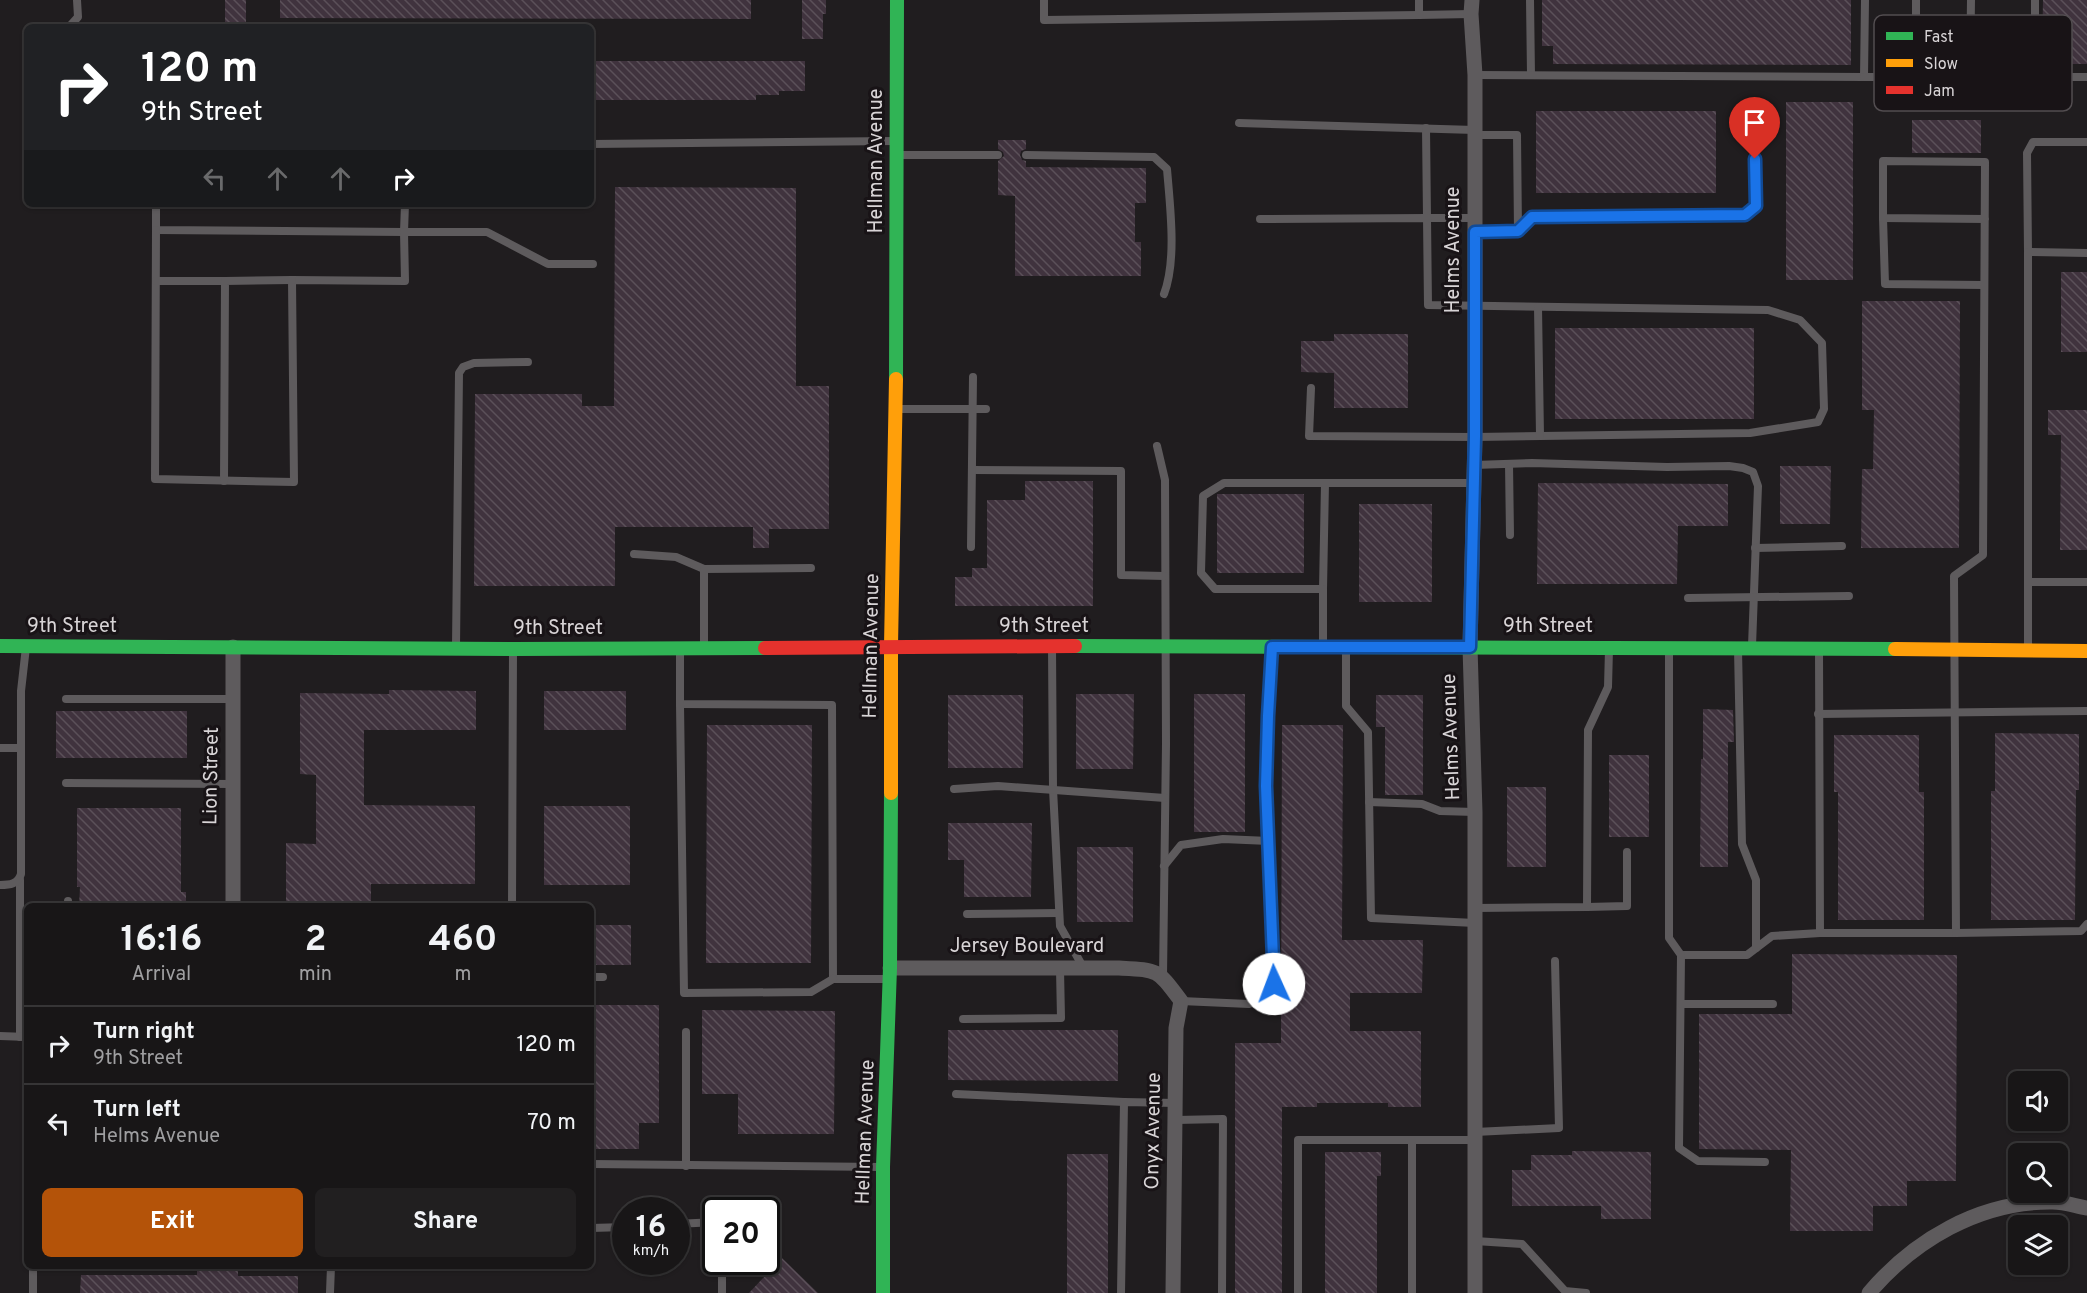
<!DOCTYPE html>
<style>
body{margin:0;font-family:Overpass,sans-serif;background:#211f20;color:#f1f3f6;height:100vh;display:flex;flex-direction:column;font-size:22px;white-space:nowrap}
*{box-sizing:border-box;margin:0}
p{font-size:20px;color:#9f9fa1}
.icon{flex:none;width:33px;height:33px;fill:none;stroke:currentColor;stroke-width:2;stroke-linecap:round;stroke-linejoin:round}
.map{position:relative;flex:1;overflow:hidden}
.sheet{position:absolute;left:24px;top:903px;width:570px;height:366px;display:flex;flex-direction:column;background:#181617;border-radius:9px;box-shadow:0 2px 4px #0004,0 0 0 2px #363536}
.sheet>*{flex:none}
.banner{position:absolute;left:24px;top:24px;width:570px;height:183px;border-radius:9px;box-shadow:0 2px 4px #0004,0 0 0 2px #363536;background:#202124;color:#fff;overflow:hidden}
.buttons{position:absolute;left:2008px;top:1071px;display:grid;gap:12px}
.buttons a{display:grid;place-items:center;width:60px;height:60px;border-radius:9px;background:#181617;box-shadow:0 2px 4px #0004,0 0 0 2px #363536;font-size:30px}
.speed{position:absolute;left:612px;top:1197px;display:flex;gap:12px;font-size:30px;font-weight:700;text-align:center}
.speed>*{display:grid;place-content:center;width:78px;height:78px;border-radius:50%;background:#181617;box-shadow:0 2px 4px #0004,0 0 0 2px #363536;line-height:1}
.speed small{font-size:15px;font-weight:400}
.speed .limit{border:3px solid #111;border-radius:9px;background:#fff;color:#111}
.pin{position:absolute;display:grid;place-items:center;width:51px;height:51px;color:#fff;margin:-62px -26px;border-radius:50% 50% 50% 0;rotate:-45deg;box-shadow:0 0 6px #0007}
.pin .icon{rotate:45deg}
.me{position:absolute;width:66px;margin:-33px;rotate:358deg;stroke-linejoin:round;filter:drop-shadow(0 0 4px #0008)}
.turn{display:flex;align-items:center;gap:21px;height:126px;padding:0 18px;font-size:27px}
.turn .icon{width:78px;height:78px;stroke-width:2.5}
.turn b{display:block;font-size:42px;line-height:51px}
.lanes{display:flex;align-items:center;height:57px;padding:0 18px;background:#0003;justify-content:center;gap:30px;direction:ltr}
.lanes .off{opacity:.35}
.eta{display:flex;justify-content:space-evenly;align-items:center;height:102px;text-align:center}
.eta b{font-size:36px;font-weight:700;line-height:42px}
.action{display:flex;gap:12px;margin-top:auto;padding:12px 18px}
.action a{flex:1;height:69px;border-radius:9px;background:#b45309;color:#fff;font-size:24px;font-weight:700;line-height:69px;text-align:center}
.action a+a{background:#211f20;color:#f1f3f6}
ul{padding:0;list-style:none}
li{display:flex;align-items:center;gap:18px;height:78px;padding:0 18px;border-top:2px solid #363536}
li div{flex:1}
li b{display:block;font-size:22px}
li em{font-style:normal}
.map>svg:first-child{display:block}
.building{fill:url(#building-back-hatch)}
.lines{fill:none;stroke-linecap:round;stroke-linejoin:round}
.lane{stroke:#5e5b5d;stroke-width:8}
.street{stroke:#5e5b5d;stroke-width:15}
.fast{stroke:#30b455;stroke-width:14}
.slow{stroke:#ff9f0a;stroke-width:14}
.jam{stroke:#e5322d;stroke-width:14}
.route-casing{stroke:#114b97;stroke-width:15}
.route{stroke:#1a73e8;stroke-width:10}
.labels{text-anchor:middle;dominant-baseline:central;stroke-width:6;stroke-linejoin:round;paint-order:stroke}
.street-label{font-size:20px;fill:#d8d4d6;stroke:#181316}
.key{fill:#181316;stroke:#524d50;stroke-width:1.5}
.key-label{font-size:16px;fill:#d8d4d6}
</style>
<div class="map">
<svg width="2087" height="1293" viewBox="0 0 2087 1293">
<defs>
<pattern id="building-back-hatch" width="6" height="6" patternUnits="userSpaceOnUse" patternTransform="scale(1.5)"><rect width="6" height="6" fill="#40333e"/><path d="M-1 5l2 2M0 0l6 6M5-1l2 2" fill="none" stroke="#5b5059"/></pattern>
</defs>
<rect width="100%" height="100%" fill="#201d1f"/>
<!-- building -->
<g class="building">
<rect x="225" y="0" width="21" height="27"/>
<path d="M280,0h471v19l-471,-1z"/>
<path d="M802,0h24v14h-3v25h-21z"/>
<path d="M1542,0h309v65l-298,-1v-18h-11z"/>
<path d="M2043,0h44v64h-37l-8,-9z"/>
<path d="M591,61h214v30h-26v4h-23v5h-165z"/>
<rect x="1786" y="102" width="67" height="178"/>
<rect x="1536" y="111" width="180" height="82"/>
<rect x="1912" y="120" width="69" height="33"/>
<path d="M998,140h28v9l-5,2 -1,4 2,5 4,1v6l120,1v35h-11v39h6v34h-126v-80l-17,-1v-34l6,-5 -1,-4 -5,-3z"/>
<path d="M615,187l181,1v198h33v143h-60v19h-16v-21h-138v59h-141l1,-192h107v12h32z"/>
<rect x="2061" y="272" width="26" height="80"/>
<path d="M1862,301h98l-1,247h-98l1,-79h11l1,-59h-12z"/>
<rect x="1555" y="328" width="199" height="91"/>
<path d="M1334,334h74v74h-74v-35l-33,-1v-31h33z"/>
<path d="M2048,410h39v140h-27l1,-115h-13z"/>
<path d="M1780,466h51l-1,58h-50z"/>
<path d="M1025,481h68v125h-138v-29h17v-9h15v-68h38z"/>
<path d="M1538,483l190,1v42h-50l-1,58h-140z"/>
<rect x="1217" y="494" width="87" height="79"/>
<rect x="1359" y="504" width="73" height="98"/>
<path d="M389,690l87,1v39h-112v75l111,1v78h-104v22h-85v-63l30,1v-69l-16,-1v-81l89,1z"/>
<rect x="544" y="691" width="82" height="39"/>
<path d="M1076,694h58l-1,75h-57z"/>
<rect x="1194" y="694" width="51" height="138"/>
<rect x="948" y="695" width="75" height="73"/>
<path d="M1376,695h47v100h-38v-68h-9z"/>
<path d="M1703,709l30,1 1,32h-6v125h-28l1,-108h2z"/>
<rect x="56" y="711" width="131" height="47"/>
<path d="M707,725h105l-1,238h-105z"/>
<path d="M1282,725h61l-1,215h81l-1,53h-72v38h71v76h-33v-4h-71v4h-35v186h-47v-250h46z"/>
<path d="M1995,733l84,1v56h-3l-1,130h-84v-129h4z"/>
<path d="M1834,735h85v57h5v128h-86v-128h-4z"/>
<rect x="1609" y="755" width="40" height="82"/>
<rect x="1507" y="787" width="39" height="80"/>
<rect x="544" y="806" width="86" height="79"/>
<path d="M77,808h104v84h5v14h-107l1,-19h-3z"/>
<path d="M948,823h84l-1,74h-67v-37h-16z"/>
<rect x="1077" y="847" width="56" height="75"/>
<rect x="591" y="925" width="40" height="40"/>
<path d="M1792,954l165,1 -1,226h-49v25h-34v25h-83l1,-81 -92,-1v-135h93z"/>
<path d="M591,1005h68v118h-20v26h-48z"/>
<path d="M702,1010l133,1 -1,123h-96v-40h-36z"/>
<path d="M948,1030h170v51l-170,-1z"/>
<path d="M1572,1151l79,1v67h-50v-13h-89v-36h19v-15h41z"/>
<path d="M1325,1152h56v24h-4v117h-52z"/>
<rect x="1067" y="1154" width="41" height="139"/>
<path d="M782,1258l36,35h-69z"/>
<path d="M197,1268h41v8h60v17h-218l1,-18h116z"/>
</g>
<g class="lines">
<!-- lane -->
<g class="lane">
<path d="M1044,0v20l375,-5"/>
<path d="M1419,0v15l52,-1"/>
<path d="M1530,0l1,75"/>
<path d="M1916,0v77"/>
<path d="M2035,0v77h52"/>
<path d="M69,27l9,-10 -1,-17"/>
<path d="M1475,75l389,2 1,-77"/>
<path d="M1864,77h106l1,-77"/>
<path d="M1239,123l236,7"/>
<path d="M1426,128l1,90h48"/>
<path d="M1475,135h42l1,96"/>
<path d="M591,144l304,-3"/>
<path d="M898,155h100"/>
<path d="M1026,155l128,2 13,12c3,37 10,91 -3,125"/>
<path d="M156,204v26l248,2 1,-28"/>
<path d="M1883,218l2,66 99,1"/>
<path d="M1260,219l167,-1 1,87 340,5 32,10 22,23 2,66 -6,13 -68,11 -275,4 -166,-1 2,-48"/>
<path d="M156,230l-1,249 139,3 -2,-202 113,1 -1,-49h83l61,32h45"/>
<path d="M1475,232l43,-1 14,-14 213,-2 11,-9 -1,-70"/>
<path d="M2028,252l-1,-99 6,-11h54"/>
<path d="M156,281h69"/>
<path d="M1538,307l2,129"/>
<path d="M898,409h88"/>
<path d="M1157,446l8,34 1,264 -3,233"/>
<path d="M1509,464l1,71"/>
<path d="M1474,465l58,-2 135,4 62,-1 14,2 10,4 5,14 -6,160"/>
<path d="M972,470l149,1v104l44,1"/>
<path d="M224,481l1,-200 67,-1"/>
<path d="M971,547l2,-170"/>
<path d="M1755,548l87,-2"/>
<path d="M634,554l42,3 28,12"/>
<path d="M2028,582h59"/>
<path d="M1323,589l2,-106"/>
<path d="M1688,598l161,-2"/>
<path d="M1323,644v-55h-108l-14,-16 2,-77 21,-13h250"/>
<path d="M456,647l3,-274 4,-6 11,-4 54,-1"/>
<path d="M704,647v-78l107,-1"/>
<path d="M1052,647l1,142 7,137 23,41"/>
<path d="M2028,648v-396l59,1"/>
<path d="M1346,649v57l22,26 3,186 104,5"/>
<path d="M1669,649v289l12,17h66l25,-19 48,-3"/>
<path d="M1738,649l4,195 14,36v68"/>
<path d="M680,650v54l152,1 1,274h54"/>
<path d="M1819,650l1,283h136l-2,-357 29,-21 2,-393 -102,-1v57l102,1"/>
<path d="M66,699h168"/>
<path d="M680,704l4,289 127,-1 22,-13"/>
<path d="M1818,714l269,-3"/>
<path d="M0,748h21"/>
<path d="M66,783l166,1"/>
<path d="M954,789l44,-3 167,12"/>
<path d="M1369,802l53,2 18,7 35,1"/>
<path d="M1269,841c-3,-64 -1,-128 3,-192"/>
<path d="M1164,866l17,-21 42,-6 46,2 5,143 -7,13 -18,7 -68,-3"/>
<path d="M20,880v157"/>
<path d="M0,885c10,0 18,-1 21,-11v-183l5,-44"/>
<path d="M68,906v-5"/>
<path d="M512,906l1,-256"/>
<path d="M1587,907l40,-1v-54"/>
<path d="M1475,908l112,-1 1,-177 20,-43 1,-38"/>
<path d="M967,914l92,-1"/>
<path d="M1956,933l125,-2 6,-7"/>
<path d="M1681,955l-2,193 19,13 67,1"/>
<path d="M591,977h12"/>
<path d="M1682,1004h91"/>
<path d="M963,1019l98,-1 -1,-49"/>
<path d="M686,1032v134"/>
<path d="M0,1036l27,1"/>
<path d="M956,1094l168,8"/>
<path d="M1176,1120l47,-1 -1,174"/>
<path d="M1475,1132l84,-4 -4,-167"/>
<path d="M1412,1140v153"/>
<path d="M591,1164l290,3"/>
<path d="M676,1224l40,-2"/>
<path d="M591,1228l35,-1"/>
<path d="M1475,1241l47,3 43,47 21,2"/>
<path d="M33,1266v27"/>
<path d="M330,1293l1,-27"/>
<path d="M722,1293v-31"/>
<path d="M1121,1293l3,-191 52,1"/>
<path d="M1298,1293v-153h177"/>
</g>
<!-- street -->
<g class="street">
<path d="M1472,0l-1,14 4,61v362l-5,210 5,165v481"/>
<path d="M233,906v-259"/>
<path d="M890,968h229c40,2 38,1 62,33l-5,27 -3,265"/>
<path d="M1869,1293c45,-53 110,-91 181,-91 12,-1 25,4 37,6"/>
</g>
<!-- fast -->
<g class="fast">
<path d="M896,379l1,-379"/>
<path d="M0,646l513,3 252,-1"/>
<path d="M1075,646l820,3"/>
<path d="M883,1293v-126l7,-199 1,-175"/>
</g>
<!-- slow -->
<g class="slow">
<path d="M1895,649l192,2"/>
<path d="M891,793v-147l5,-267"/>
</g>
<!-- jam -->
<path class="jam" d="M765,648l310,-2"/>
</g>
<g class="lines">
<defs>
<path id="route" d="M1274,984l-8,-198 2,-70 4,-69h198l5,-210v-205l43,-1 14,-14 213,-2 11,-9 -1,-47"/>
</defs>
<!-- route casing -->
<use href="#route" class="route-casing"/>
<!-- route -->
<use href="#route" class="route"/>
</g>
<g class="labels">
<!-- street labels -->
<g class="street-label">
<text transform="translate(877 161) rotate(-90)">Hellman Avenue</text>
<text transform="translate(1454 250) rotate(-90)">Helms Avenue</text>
<text x="72" y="627">9th Street</text>
<text x="1044" y="627">9th Street</text>
<text x="1548" y="627">9th Street</text>
<text x="558" y="629">9th Street</text>
<text transform="translate(872 646) rotate(-89)">Hellman Avenue</text>
<text transform="translate(1452 737) rotate(-92)">Helms Avenue</text>
<text transform="translate(212 776) rotate(-89)">Lion Street</text>
<text x="1027" y="947">Jersey Boulevard</text>
<text transform="translate(1154 1131) rotate(-89)">Onyx Avenue</text>
<text transform="translate(866 1132) rotate(-88)">Hellman Avenue</text>
</g>
</g>
<!-- legend -->
<rect x="1874" y="15" width="198" height="96" rx="9" class="key"/>
<rect x="1886" y="32" width="27" height="8" fill="#30b455"/>
<rect x="1886" y="59" width="27" height="8" fill="#ff9f0a"/>
<rect x="1886" y="86" width="27" height="8" fill="#e5322d"/>
<g class="key-label">
<text x="1924" y="42">Fast</text>
<text x="1924" y="69">Slow</text>
<text x="1924" y="96">Jam</text>
</g>
</svg>
<div class="buttons">
<a><svg class="icon" aria-label="sound" viewBox="0 0 24 24"><path d="M4 9h4l5-4v14l-5-4H4zM17 9q2 3 0 6"/></svg></a>
<a><svg class="icon" aria-label="search" viewBox="0 0 24 24"><circle cx="10" cy="10" r="6"/><path d="M15 15l6 6"/></svg></a>
<a><svg class="icon" aria-label="layers" viewBox="0 0 24 24"><path d="M12 4l9 5-9 5-9-5zM3 14l9 5 9-5"/></svg></a>
</div>
<div class="speed"><div>16<small>km/h</small></div><div class="limit">20</div></div>
<div class="pin" style="left:1755px;top:159px;background:#d93025"><svg class="icon" aria-label="arrive" viewBox="0 0 24 24"><path d="M6 21V4h12l-3 4 3 4H6"/></svg></div>
<svg class="me" style="left:1274px;top:984px" viewBox="-20 -20 40 40"><circle r="19" fill="#fff"/><path d="M0-13L10 11 0 6-10 11z" fill="#1a73e8"/></svg>
<div class="banner">
<div class="turn"><svg class="icon" aria-label="right" viewBox="0 0 24 24"><path d="M7 20v-9h11M14 6l5 5-5 5"/></svg><div><b>120 m</b>9th Street</div></div>
<div class="lanes"><svg class="icon off" aria-label="left" viewBox="0 0 24 24"><path d="M17 20v-9H6M10 6l-5 5 5 5"/></svg><svg class="icon off" aria-label="ahead" viewBox="0 0 24 24"><path d="M12 20V5M6 11l6-6 6 6"/></svg><svg class="icon off" aria-label="ahead" viewBox="0 0 24 24"><path d="M12 20V5M6 11l6-6 6 6"/></svg><svg class="icon" aria-label="right" viewBox="0 0 24 24"><path d="M7 20v-9h11M14 6l5 5-5 5"/></svg></div>
</div>
<section class="sheet">
<div class="eta">
<div><b>16:16</b><p>Arrival</p></div>
<div><b>2</b><p>min</p></div>
<div><b>460</b><p>m</p></div>
</div>
<ul>
<li><svg class="icon" aria-label="right" viewBox="0 0 24 24"><path d="M7 20v-9h11M14 6l5 5-5 5"/></svg><div><b>Turn right</b><p>9th Street</p></div><em>120 m</em></li>
<li><svg class="icon" aria-label="left" viewBox="0 0 24 24"><path d="M17 20v-9H6M10 6l-5 5 5 5"/></svg><div><b>Turn left</b><p>Helms Avenue</p></div><em>70 m</em></li>
</ul>
<div class="action"><a>Exit</a><a>Share</a></div>
</section>
</div>
